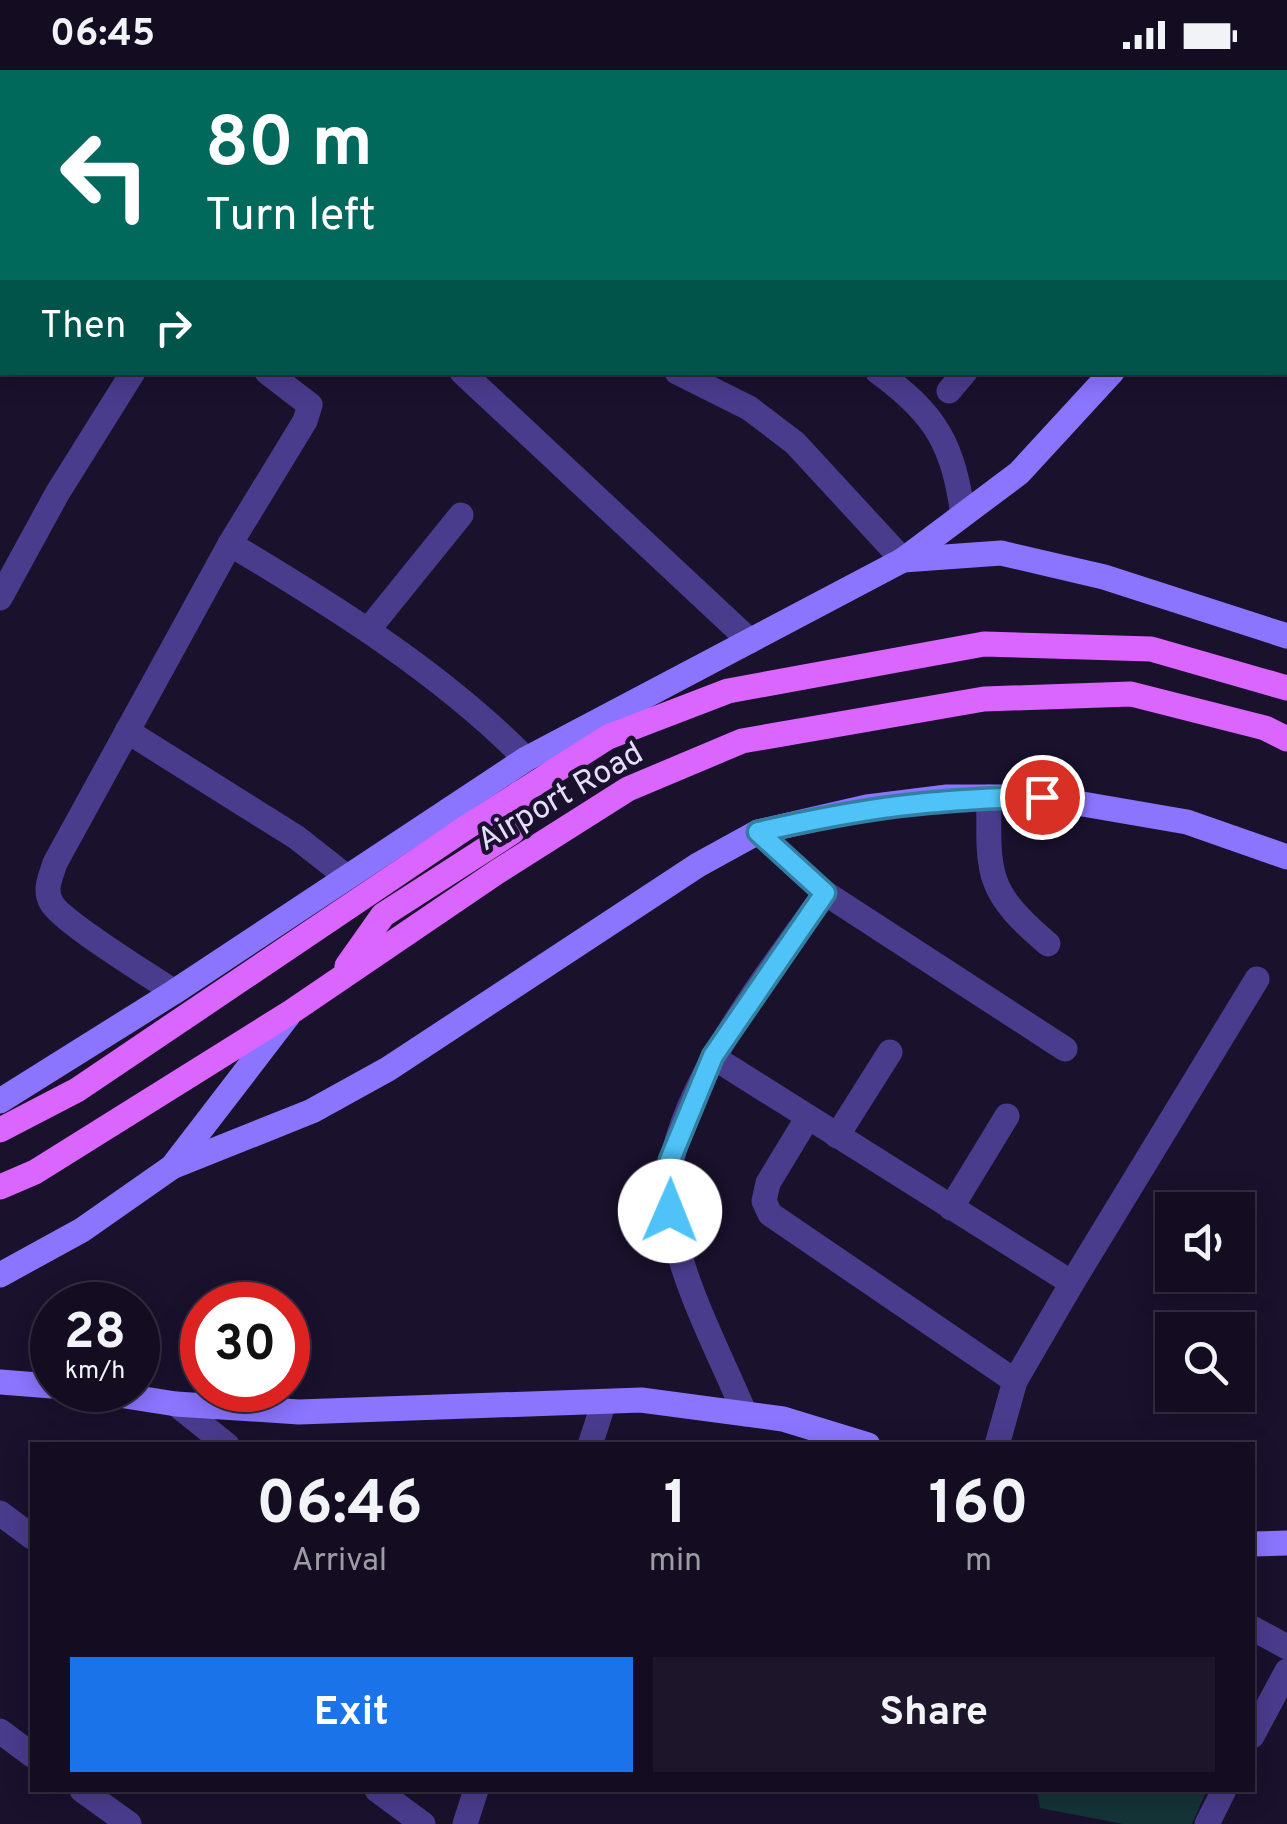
<!DOCTYPE html>
<style>
body{margin:0;font-family:Overpass,sans-serif;background:#1d162a;color:#f1f3f6;height:100vh;display:flex;flex-direction:column;font-size:38px;white-space:nowrap}
*{box-sizing:border-box;margin:0}
p{font-size:32px;color:#9d9ca5}
.icon{flex:none;width:55px;height:55px;fill:none;stroke:currentColor;stroke-width:2;stroke-linecap:round;stroke-linejoin:round}
.map{position:relative;flex:1;overflow:hidden}
.drawer{position:absolute;left:30px;top:1372px;width:1225px;height:350px;display:flex;flex-direction:column;background:#140d22;border-radius:0px;box-shadow:0 5px 25px #0003,0 0 0 2px #332d40}
.drawer>*{flex:none}
.hud{position:absolute;left:0px;top:0px;width:1288px;height:305px;box-shadow:0 5px 25px #0003,0 0 0 2px #332d40;background:#00695c;color:#fff;overflow:hidden}
.fabs{position:absolute;left:1155px;top:1122px;display:grid;gap:20px}
.fabs a{display:grid;place-items:center;width:100px;height:100px;border-radius:0px;background:#140d22;box-shadow:0 5px 25px #0003,0 0 0 2px #332d40;font-size:50px}
.speed{position:absolute;left:30px;top:1212px;display:flex;gap:20px;font-size:50px;font-weight:700;text-align:center}
.speed>*{display:grid;place-content:center;width:130px;height:130px;border-radius:50%;background:#140d22;box-shadow:0 5px 25px #0003,0 0 0 2px #332d40;line-height:1}
.speed small{font-size:25px;font-weight:400}
.speed .limit{border:15px solid #d22;background:#fff;color:#111}
.pin{position:absolute;display:grid;place-items:center;width:85px;height:85px;color:#fff;margin:-42px;border:5px solid #fff;border-radius:50%;box-shadow:0 2px 10px #0007}
.me{position:absolute;width:110px;margin:-55px;rotate:1deg;stroke-linejoin:round;filter:drop-shadow(0 0 8px #0008)}
.turn{display:flex;align-items:center;gap:35px;height:210px;padding:0 40px;font-size:45px}
.turn .icon{width:130px;height:130px;stroke-width:2.5}
.turn b{display:block;font-size:70px;line-height:85px}
.then{display:flex;align-items:center;height:95px;padding:0 40px;background:#0003;gap:20px;font-size:38px}
.eta{display:flex;justify-content:space-evenly;align-items:center;height:170px;text-align:center}
.eta b{font-size:60px;font-weight:700;line-height:70px}
.button{display:flex;gap:20px;margin-top:auto;padding:20px 40px}
.button a{flex:1;height:115px;border-radius:0px;background:#1a73e8;color:#fff;font-size:40px;font-weight:700;line-height:115px;text-align:center}
.button a+a{background:#1d162a;color:#f1f3f6}
.status{display:flex;justify-content:space-between;align-items:center;height:70px;padding:0 50px;background:#140d22;direction:ltr}
.status svg{height:28px;fill:currentColor}
.map>svg:first-child{display:block}
.green{fill:#143438}
.lines{fill:none;stroke-linecap:round;stroke-linejoin:round}
.street{stroke:#4a3c8d;stroke-width:25}
.secondary{stroke:#8b75ff;stroke-width:25}
.primary{stroke:#da65ff;stroke-width:25}
.route-casing{stroke:#337fa1;stroke-width:25}
.route{stroke:#4fc3f7;stroke-width:18}
.labels{text-anchor:middle;dominant-baseline:central;stroke-width:9;stroke-linejoin:round;paint-order:stroke}
.street-label{font-size:32px;fill:#e6deff;stroke:#1a112d}
</style>
<div class="status"><b>06:45</b><svg viewBox="0 0 49 12"><path d="M0 12V9h3v3zM5 12V6h3v6zM10 12V3h3v9zM15 12V0h3v12zM26 1h20v11H26zM47 4h2v5h-2z"/></svg></div>
<div class="map">
<svg width="1287" height="1754" viewBox="0 0 1287 1754">
<rect width="100%" height="100%" fill="#1a112d"/>
<!-- green -->
<path class="green" d="M1037,1720h170l-15,34h-69l-83,-16z"/>
<g class="lines">
<!-- street -->
<g class="street">
<path d="M234,0l4,2"/>
<path d="M320,0l5,2"/>
<path d="M935,0l4,2"/>
<path d="M1113,0l3,2"/>
<path d="M1253,0l3,2"/>
<path d="M199,2l2,-2"/>
<path d="M706,2l1,-2"/>
<path d="M784,2l1,-2"/>
<path d="M863,2l2,-2"/>
<path d="M1056,2l2,-2"/>
<path d="M1148,2l2,-2"/>
<path d="M1221,2l3,-2"/>
<path d="M1285,29l2,2"/>
<path d="M1285,265l2,1"/>
<path d="M462,302l288,269"/>
<path d="M677,302l72,36 46,35 108,117"/>
<path d="M878,302c59,43 75,73 85,143"/>
<path d="M949,321l16,-19"/>
<path d="M230,474c105,63 210,128 296,215"/>
<path d="M0,528l58,-106 75,-120"/>
<path d="M368,560l93,-115"/>
<path d="M127,661l169,106 51,40"/>
<path d="M989,727c-1,79 -3,94 59,147"/>
<path d="M758,762l67,61 240,156"/>
<path d="M174,922c-23,-16 -114,-71 -123,-90 -7,-13 0,-26 4,-39l175,-319 75,-123 5,-16 -43,-33"/>
<path d="M713,987l359,226 -57,98 -18,64"/>
<path d="M808,1047l-40,66 -4,18 6,13 245,167"/>
<path d="M837,1066l53,-84"/>
<path d="M951,1138l56,-92"/>
<path d="M1072,1213l185,-304"/>
<path d="M176,1334l51,41"/>
<path d="M745,1344c-27,-64 -63,-130 -75,-199 -17,-101 100,-242 155,-322"/>
<path d="M590,1375l14,-43"/>
<path d="M0,1443l32,24"/>
<path d="M1252,1558l35,19"/>
<path d="M0,1661l32,24"/>
<path d="M1252,1666l35,-65"/>
<path d="M82,1720l47,34"/>
<path d="M377,1720l46,34"/>
<path d="M465,1754l11,-34"/>
<path d="M1207,1754l17,-34"/>
</g>
<!-- secondary -->
<g class="secondary">
<path d="M1285,107l2,-2"/>
<path d="M903,490l98,-7 103,24 183,59"/>
<path d="M0,1031l174,-109 352,-233 377,-199 116,-87 93,-101"/>
<path d="M172,1097l140,-56 76,-42 310,-204 60,-33 109,-25 80,-10h95l145,25 100,35"/>
<path d="M0,1205l82,-45 90,-63 116,-151"/>
<path d="M0,1312l52,4"/>
<path d="M87,1320l89,14 123,8 342,-12 142,19 85,26"/>
<path d="M1252,1474l35,-1"/>
</g>
<!-- primary -->
<g class="primary">
<path d="M347,896l36,-51 129,-83 8,-39"/>
<path d="M0,1060l77,-40 390,-263 141,-90 120,-46 256,-47 167,5 136,39"/>
<path d="M0,1117l35,-15 256,-160 206,-140 131,-83 114,-48 242,-42 147,-5 134,34 22,11"/>
</g>
</g>
<g class="lines">
<defs>
<path id="route" d="M670,1141v-51l43,-104 112,-163 -67,-61c104,-24 178,-34 284,-35"/>
</defs>
<!-- route casing -->
<use href="#route" class="route-casing"/>
<!-- route -->
<use href="#route" class="route"/>
</g>
<g class="labels">
<!-- street labels -->
<g class="street-label">
<text transform="translate(561 728) rotate(-30)">Airport Road</text>
</g>
</g>
</svg>
<div class="fabs">
<a><svg class="icon" aria-label="sound" viewBox="0 0 24 24"><path d="M4 9h4l5-4v14l-5-4H4zM17 9q2 3 0 6"/></svg></a>
<a><svg class="icon" aria-label="search" viewBox="0 0 24 24"><circle cx="10" cy="10" r="6"/><path d="M15 15l6 6"/></svg></a>
</div>
<div class="speed"><div>28<small>km/h</small></div><div class="limit">30</div></div>
<div class="pin" style="left:1042px;top:727px;background:#d93025"><svg class="icon" aria-label="arrive" viewBox="0 0 24 24"><path d="M6 21V4h12l-3 4 3 4H6"/></svg></div>
<svg class="me" style="left:670px;top:1141px" viewBox="-20 -20 40 40"><circle r="19" fill="#fff"/><path d="M0-13L10 11 0 6-10 11z" fill="#4fc3f7"/></svg>
<div class="hud">
<div class="turn"><svg class="icon" aria-label="left" viewBox="0 0 24 24"><path d="M17 20v-9H6M10 6l-5 5 5 5"/></svg><div><b>80 m</b>Turn left</div></div>
<div class="then">Then<svg class="icon" aria-label="right" viewBox="0 0 24 24"><path d="M7 20v-9h11M14 6l5 5-5 5"/></svg></div>
</div>
<section class="drawer">
<div class="eta">
<div><b>06:46</b><p>Arrival</p></div>
<div><b>1</b><p>min</p></div>
<div><b>160</b><p>m</p></div>
</div>
<div class="button"><a>Exit</a><a>Share</a></div>
</section>
</div>
